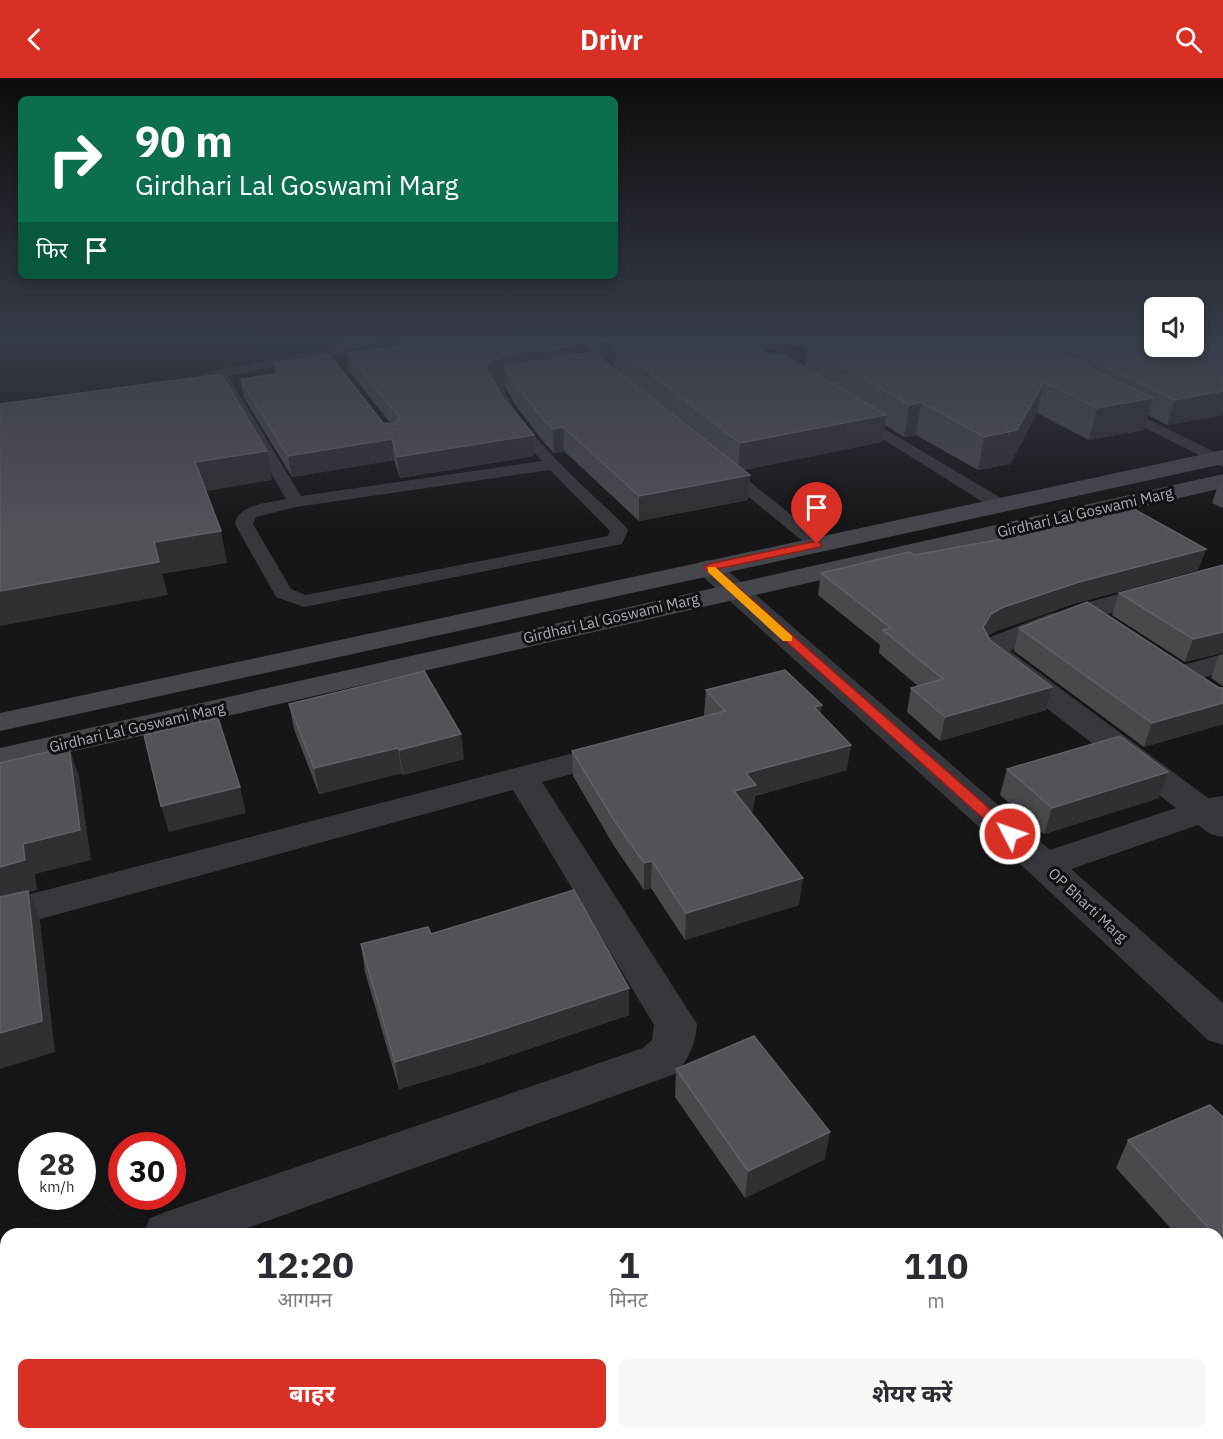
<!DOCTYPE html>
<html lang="hi">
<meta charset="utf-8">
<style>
body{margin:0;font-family:"IBM Plex Sans","Noto Sans Devanagari",sans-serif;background:#f7f7f7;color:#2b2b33;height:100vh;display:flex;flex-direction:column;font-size:22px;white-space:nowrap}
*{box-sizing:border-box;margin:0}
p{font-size:20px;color:#7c7c81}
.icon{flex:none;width:33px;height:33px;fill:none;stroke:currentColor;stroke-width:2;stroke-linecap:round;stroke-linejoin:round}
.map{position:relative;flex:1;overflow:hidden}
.panel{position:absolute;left:0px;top:1150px;width:1224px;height:212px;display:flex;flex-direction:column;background:#fff;border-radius:18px 18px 0 0;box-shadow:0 3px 9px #0003}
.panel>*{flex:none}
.banner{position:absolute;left:18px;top:18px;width:600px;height:183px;border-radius:9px;box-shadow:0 3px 9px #0003;background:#0b6e4f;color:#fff;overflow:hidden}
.tools{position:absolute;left:1144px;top:219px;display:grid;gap:12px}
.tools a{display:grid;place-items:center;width:60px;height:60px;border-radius:9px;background:#fff;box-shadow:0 3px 9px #0003;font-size:30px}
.speed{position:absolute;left:18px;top:1054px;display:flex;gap:12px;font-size:30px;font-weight:700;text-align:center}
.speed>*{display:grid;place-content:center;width:78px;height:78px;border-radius:50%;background:#fff;box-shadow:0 3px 9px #0003;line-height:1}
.speed small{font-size:15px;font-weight:400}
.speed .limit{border:9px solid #d22;background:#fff;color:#111}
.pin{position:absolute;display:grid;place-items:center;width:51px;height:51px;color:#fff;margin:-62px -26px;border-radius:50% 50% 50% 0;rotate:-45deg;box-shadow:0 0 6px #0007}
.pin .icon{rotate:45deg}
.me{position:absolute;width:66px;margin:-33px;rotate:311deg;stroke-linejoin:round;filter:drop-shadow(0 0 4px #0008)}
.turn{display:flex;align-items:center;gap:21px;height:126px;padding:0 18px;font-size:27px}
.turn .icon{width:78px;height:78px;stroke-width:2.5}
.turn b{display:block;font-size:42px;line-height:51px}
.then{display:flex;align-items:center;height:57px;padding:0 18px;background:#0003;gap:12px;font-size:22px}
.eta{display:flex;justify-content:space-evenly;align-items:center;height:102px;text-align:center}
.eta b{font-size:36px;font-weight:700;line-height:42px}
.primary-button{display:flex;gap:12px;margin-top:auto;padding:12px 18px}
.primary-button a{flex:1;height:69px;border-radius:9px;background:#d93025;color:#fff;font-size:24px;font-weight:700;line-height:69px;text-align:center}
.primary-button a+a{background:#f7f7f7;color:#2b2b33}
header{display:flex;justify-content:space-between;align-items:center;height:78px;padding:0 18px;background:#d93025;color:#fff;font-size:27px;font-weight:700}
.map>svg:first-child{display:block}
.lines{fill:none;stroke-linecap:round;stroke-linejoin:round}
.service{fill:#37383d;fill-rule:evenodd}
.minor{fill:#37383d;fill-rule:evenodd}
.secondary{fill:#45474d;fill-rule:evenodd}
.wall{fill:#47494d;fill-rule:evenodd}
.shaded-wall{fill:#2f3033}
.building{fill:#525359;stroke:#5f6168;stroke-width:1.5}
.route{fill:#d93025;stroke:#8d1f18;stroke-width:1.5}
.slow{fill:#f59e0b}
.labels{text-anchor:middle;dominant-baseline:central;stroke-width:6;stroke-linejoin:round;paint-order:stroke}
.street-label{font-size:15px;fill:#a8adb8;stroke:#111113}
</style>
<header><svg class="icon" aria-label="back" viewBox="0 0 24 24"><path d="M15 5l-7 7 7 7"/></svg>Drivr<svg class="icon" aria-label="search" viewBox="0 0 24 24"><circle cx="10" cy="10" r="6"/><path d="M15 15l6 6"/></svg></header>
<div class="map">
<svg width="1223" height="1361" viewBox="0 0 1223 1361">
<rect width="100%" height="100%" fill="#161618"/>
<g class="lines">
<!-- service -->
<g class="service">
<path d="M351,260h19l3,3 -1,3 -46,13 -98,19 73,120 241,-35c-21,-23 -42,-47 -54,-76 10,-11 41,-17 56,-13l2,3 -2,3 -27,4 -14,5c20,49 84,101 122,139l3,4 -6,14 -318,63 -28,-10 -41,-73c3,-20 34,-21 51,-25l-70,-121 -9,2 -7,-4 7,-4 117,-23 29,-8zM550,392l60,61 -2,5 -302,59 -15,-6 -38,-65 3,-7 40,-10z"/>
<path d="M796,260h36l-6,4 -101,13 -7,-4 7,-4z"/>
<path d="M1118,327l105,51v11l-110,-55 -2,-3z"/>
<path d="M856,334l150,89 3,4 -3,4h-12l-143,-90 -2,-3z"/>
<path d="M724,386l6,2 93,74 3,4 -3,4h-12l-93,-76 -2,-3 2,-3z"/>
</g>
<!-- minor -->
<g class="minor">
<path d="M709,482l9,2 332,288 126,-42 -189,-146 -7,-13 8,-11 61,-24 10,-2 10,2 4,6 -4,6 -59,25 198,147 15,-2v41l-13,-3 -12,-9 -127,44 152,134v42l-15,-5 -177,-166 -331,-300 -4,-6 4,-6z"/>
<path d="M1223,488v16l-116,32 12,8 4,6 -4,6c-18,4 -39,-7 -49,-22l4,-6z"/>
<path d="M1223,576v18l-43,12 -11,-3 -4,-6 4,-6z"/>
<path d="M616,664l12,3 4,7 -4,7 -86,23 155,242c-1,19 -8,36 -22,50l-444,160h-88l7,-16 18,-7 475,-163 9,-8 2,-15 -141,-235 -513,140v-28z"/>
<path d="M6,1190v50l-6,2v-50z"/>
<path d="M204,1356h58l1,5h-58z"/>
</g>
<!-- secondary -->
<g class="secondary">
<path d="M1223,372v14l-1223,267v-18z"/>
<path d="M1223,396v14l-1223,280v-20z"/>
</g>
</g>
<!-- wall -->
<g class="wall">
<path d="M388,260h184l8,6v10l11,-2 -18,-14h168l28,17 36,12 2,-21 49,-8h367v77l-56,10 -19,-10 -4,15 -55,10 -52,-27 -27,51 -32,6 -62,-35 -12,2 -19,-12 -3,17 -138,28 6,5 -2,25 -109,21 -75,-70 -10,2 -12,-13 -28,-37 -8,-15v-14l-4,1 -9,5 41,76 -134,22 -6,-18 -102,17 -48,-79 -4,-19 36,-5 -2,-11 109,60 8,1 -41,-52 -3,-19 61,-8zM614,280v10l-11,-9z"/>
<path d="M1223,404v26l-11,-5 7,-20z"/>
<path d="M1013,454l193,17 -8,21 -125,34 -77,27 -8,5 58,74 -106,31 -33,-29 4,-24 7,-2 -39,-33 1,-8 -62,-50 3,-22 191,-36z"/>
<path d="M1223,487l-38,97 -73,-47 7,-22z"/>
<path d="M1019,550l204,60v36l-79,23 -130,-96z"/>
<path d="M1223,576v32l-12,-8 8,-23z"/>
<path d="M706,612l115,24 26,56 -92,26 -2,15 -3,1 49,93 -114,35 -34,-52 -7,2 -30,-44 -41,-70 -1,-25 133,-35 -1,-1z"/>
<path d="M289,626l175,55 -61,16 -1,-2 -83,21 -25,-65z"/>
<path d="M1007,691l152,29 -115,36 -44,-39z"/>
<path d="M431,856l198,54v27l-148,50 -82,24 -34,-117 -4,-28z"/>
<path d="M676,991l149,90 -80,39 -70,-101z"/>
<path d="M1223,1039v147l-5,2v-32h-42l-60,-66 12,-28z"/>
<path d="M677,1356h98l-1,5h-95z"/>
</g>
<!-- shaded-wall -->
<g class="shaded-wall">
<path d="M629,260h66l-81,8v12l-14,2v-19z"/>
<path d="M1029,260h88l-68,2 -2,10 -22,4z"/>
<path d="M580,266v19l-75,3 1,8 -4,1 -16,9 -1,-19 16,-9z"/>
<path d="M1044,304l-7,31 -27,51 -32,6 6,-33z"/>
<path d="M1223,313v24l-56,10 7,-25z"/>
<path d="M1153,320l-9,32 -55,10 8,-32z"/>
<path d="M921,324l-5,33 -12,2 5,-32z"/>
<path d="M886,337l-4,27 -144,29 2,-28z"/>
<path d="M563,349l1,24 -10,2 -1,-24z"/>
<path d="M534,357v21l-134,22 -3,-21z"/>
<path d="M392,361l2,21 -102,17 -4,-21z"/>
<path d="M267,373l5,29 -71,12 -6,-30z"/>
<path d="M750,397l-2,25 -109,21v-25z"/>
<path d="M221,453l6,32 -65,11 6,21 -168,31v-35l154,-49z"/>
<path d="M1206,471l-8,21 -125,34 -77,27 -10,6 -3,-10 8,-13 10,-6 78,-26z"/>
<path d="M1223,554v21l-38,9 8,-23z"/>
<path d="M1052,609l-6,23 -106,31 5,-24z"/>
<path d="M1223,625v21l-79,23 8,-24z"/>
<path d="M822,627l-3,25 -5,-23z"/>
<path d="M461,656l3,25 -61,16 -4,-25z"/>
<path d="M851,667l-4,25 -92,26 -2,15 -21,6 2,-26 12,-18z"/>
<path d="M69,669l10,29 12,84 -56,14 2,16 -8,2 11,29 15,131 -55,17v-202z"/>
<path d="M398,670l4,25 -83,21 -5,-26z"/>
<path d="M1168,694l-9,26 -115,36 8,-26z"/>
<path d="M240,709l6,26 -77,19 -8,-26z"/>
<path d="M652,783l-1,27 -7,2v-27z"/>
<path d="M803,800l-4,27 -114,35 1,-27z"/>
<path d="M629,910v27l-148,50 -82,24 -4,-27z"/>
<path d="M830,1054l-5,27 -80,39 3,-27z"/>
<path d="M1223,1167v19l-5,2v-12z"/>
<rect x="169" y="1356" width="9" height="5"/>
<path d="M775,1357l-1,4h-9z"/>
</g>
<!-- building -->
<g class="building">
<path d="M438,260h134l8,6 -79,12 -16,9 17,32 32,38 -137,22 -5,-18 -104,17 -48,-77 41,-6 -7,-10 56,-8 53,68 12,1 4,-7 -52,-64 96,-13z"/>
<path d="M595,260h34l-29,3z"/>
<path d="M685,260h56l28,17h16l101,60 -146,28 -126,-97z"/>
<path d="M856,260h170l127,60 -56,10 -53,-26 -27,48 -33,7 -63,-35 -12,3 -102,-59z"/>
<path d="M1061,260h94v8h39v-8h29v53l-49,9 -125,-60z"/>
<path d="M593,274l157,123 -111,21 -76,-69 -10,2 -12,-12 -28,-36 -8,-15z"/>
<path d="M221,296l46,77 -72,11 26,69 -67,11 5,20 -159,29v-187z"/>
<path d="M1132,430l74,41 -127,33 -78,26 -10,6 -8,13 7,13 62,47 -107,30 -34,-29 32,-9 -60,-49 8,-2 -70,-55 88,-21 5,3 105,-19 -6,-4z"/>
<path d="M1223,487v67l-30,7 -74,-46z"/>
<path d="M1087,524l132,86h4v15l-71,20 -133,-95z"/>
<path d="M785,592l37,35 -8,2 37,38 -105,28 10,12 -22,6 69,87 -117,35 -34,-52 -8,2 -30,-43 -42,-69 153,-40 -19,-21z"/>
<path d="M424,593l37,63 -62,16 -1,-2 -84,20 -25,-64z"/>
<path d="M218,640l22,69 -79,19 -17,-71z"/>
<path d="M1120,658l48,36 -116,36 -45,-39z"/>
<path d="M69,669l11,83 -57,14 2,16 -25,7v-104z"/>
<path d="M574,812l55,98 -150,49 -84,25 -34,-118 67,-17 3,7z"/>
<path d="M28,813l14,130 -42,12v-136z"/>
<path d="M754,958l76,96 -82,39 -72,-102z"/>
<path d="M1210,1027l13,12v127l-5,-5v-5h-4l-86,-94z"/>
<path d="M6,1251v105h163v5h-169v-108z"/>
<path d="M321,1356h214l2,5h-215z"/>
<path d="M689,1356h86v1l-10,4h-74z"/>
</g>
<!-- sky -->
<linearGradient id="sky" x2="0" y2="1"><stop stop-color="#0c0c0d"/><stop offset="0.58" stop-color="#363c48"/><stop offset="1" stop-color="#363c48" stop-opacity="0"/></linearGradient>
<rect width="1223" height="450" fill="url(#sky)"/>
<!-- route -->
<path class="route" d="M817,463l5,3 -2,3 -103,22 298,262 2,3 -2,4h-10l-301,-270 5,-4z"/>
<!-- slow -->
<path class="slow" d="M708,489h7l77,69v5h-9l-75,-69z"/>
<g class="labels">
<!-- street labels -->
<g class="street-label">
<text transform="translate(1085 434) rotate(-13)">Girdhari Lal Goswami Marg</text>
<text transform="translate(611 540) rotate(-13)">Girdhari Lal Goswami Marg</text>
<text transform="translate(137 649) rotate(-13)">Girdhari Lal Goswami Marg</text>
<text transform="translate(1088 827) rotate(43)">OP Bharti Marg</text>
</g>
</g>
</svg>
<div class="tools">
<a><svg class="icon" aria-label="sound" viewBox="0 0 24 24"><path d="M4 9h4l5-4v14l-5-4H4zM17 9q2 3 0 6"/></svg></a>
</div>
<div class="speed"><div>28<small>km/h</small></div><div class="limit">30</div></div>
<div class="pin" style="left:817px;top:466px;background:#d93025"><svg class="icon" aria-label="arrive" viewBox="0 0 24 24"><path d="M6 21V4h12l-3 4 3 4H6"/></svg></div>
<svg class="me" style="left:1010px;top:756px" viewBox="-20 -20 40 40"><circle r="17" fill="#d93025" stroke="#fff" stroke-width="3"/><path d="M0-11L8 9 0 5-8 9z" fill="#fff"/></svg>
<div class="banner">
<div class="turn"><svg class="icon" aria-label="right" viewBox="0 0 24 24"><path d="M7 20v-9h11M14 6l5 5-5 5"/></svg><div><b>90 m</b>Girdhari Lal Goswami Marg</div></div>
<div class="then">फिर<svg class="icon" aria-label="arrive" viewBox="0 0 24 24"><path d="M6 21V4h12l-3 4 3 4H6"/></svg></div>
</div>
<section class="panel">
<div class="eta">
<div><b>12:20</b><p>आगमन</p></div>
<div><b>1</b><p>मिनट</p></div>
<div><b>110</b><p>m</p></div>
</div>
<div class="primary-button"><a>बाहर</a><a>शेयर करें</a></div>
</section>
</div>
